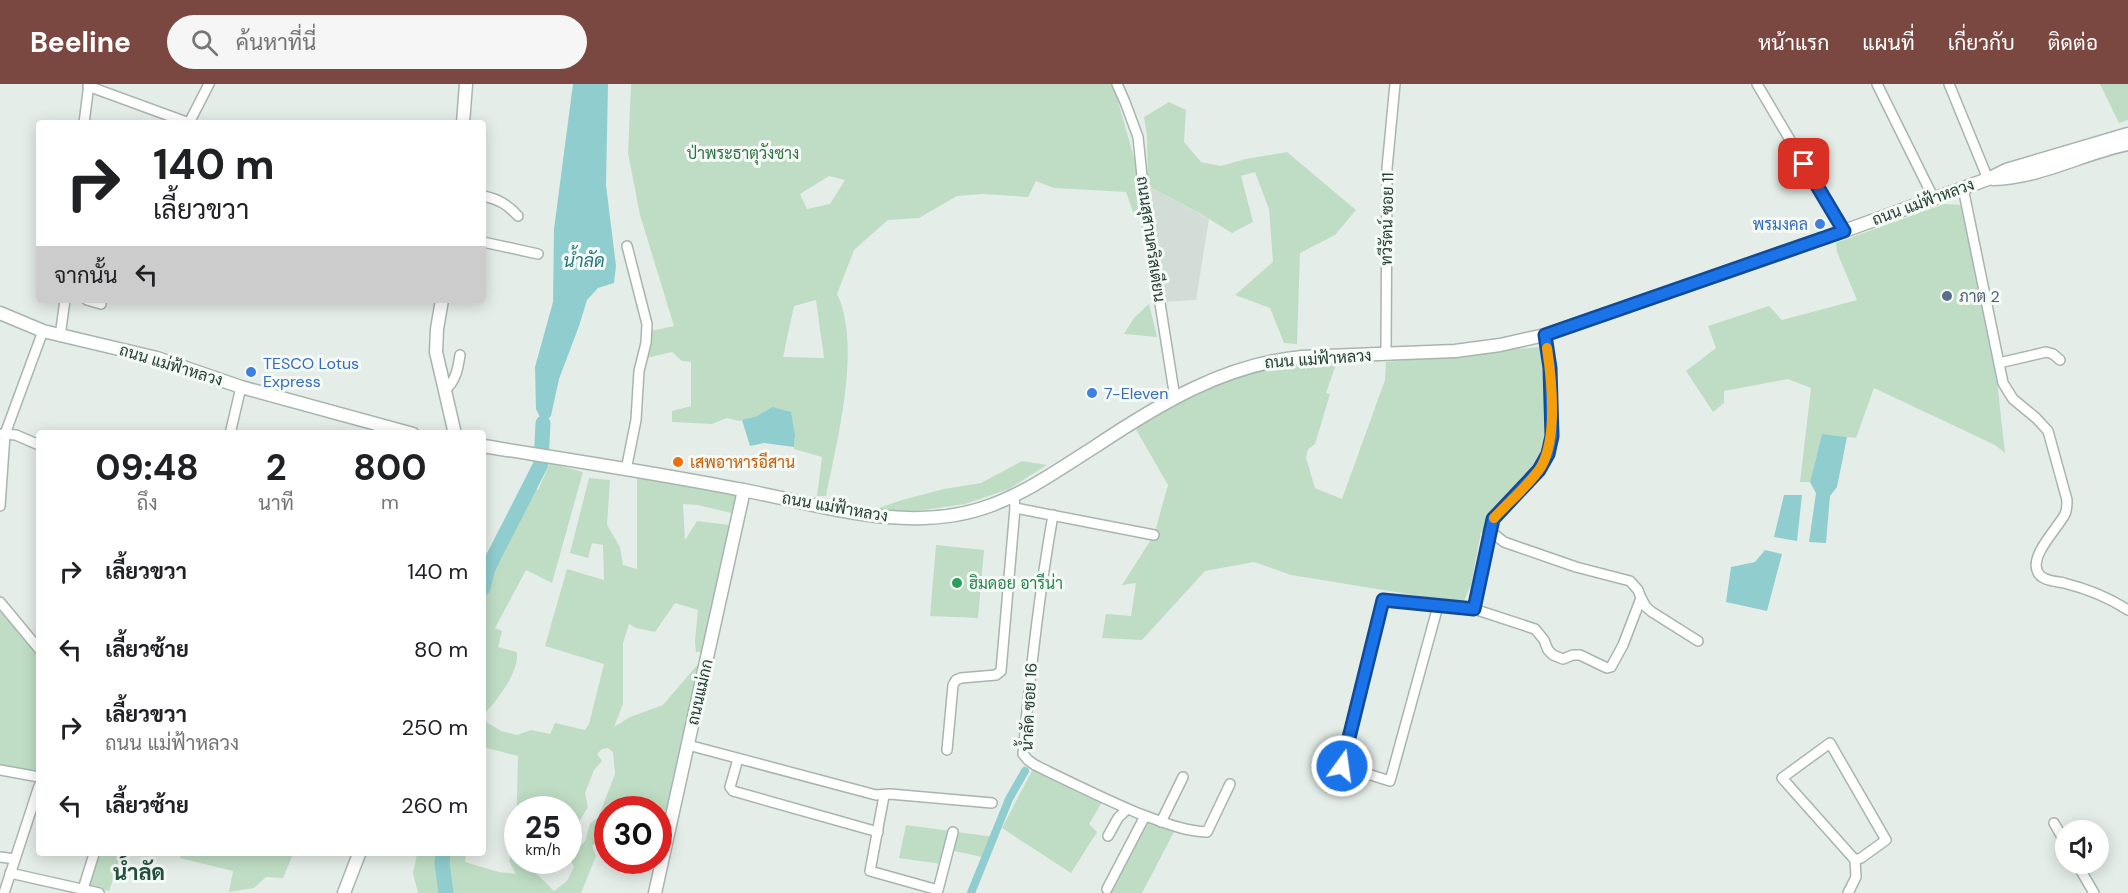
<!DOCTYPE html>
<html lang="th">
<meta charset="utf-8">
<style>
body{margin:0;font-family:"DM Sans",Sarabun,sans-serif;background:#f6f6f6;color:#202124;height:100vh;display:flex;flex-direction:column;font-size:22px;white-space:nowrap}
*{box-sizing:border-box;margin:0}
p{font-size:20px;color:#757577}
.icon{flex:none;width:33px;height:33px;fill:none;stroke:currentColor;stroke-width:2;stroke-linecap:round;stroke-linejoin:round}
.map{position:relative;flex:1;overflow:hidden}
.sheet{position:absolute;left:36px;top:346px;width:450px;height:426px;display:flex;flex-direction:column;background:#fff;border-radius:6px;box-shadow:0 3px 15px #0003}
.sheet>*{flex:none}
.hud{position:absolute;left:36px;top:36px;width:450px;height:183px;border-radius:6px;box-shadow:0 3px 15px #0003;background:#fff;color:#202124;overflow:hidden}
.fabs{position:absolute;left:2055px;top:736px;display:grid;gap:12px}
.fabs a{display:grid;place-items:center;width:54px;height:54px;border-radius:50%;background:#fff;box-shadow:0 3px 15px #0003;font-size:30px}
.speed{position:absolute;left:504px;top:712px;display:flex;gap:12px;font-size:30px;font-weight:700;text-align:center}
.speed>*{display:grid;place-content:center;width:78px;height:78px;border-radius:50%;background:#fff;box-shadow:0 3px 15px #0003;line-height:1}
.speed small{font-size:15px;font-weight:400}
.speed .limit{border:9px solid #d22;background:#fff;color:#111}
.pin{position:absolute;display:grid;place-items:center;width:51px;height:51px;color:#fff;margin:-26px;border-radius:12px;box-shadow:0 3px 9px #0006}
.me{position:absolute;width:66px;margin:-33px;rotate:14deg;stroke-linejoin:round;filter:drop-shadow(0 0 4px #0008)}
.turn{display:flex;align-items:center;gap:21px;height:126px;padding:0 18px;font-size:27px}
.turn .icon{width:78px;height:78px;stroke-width:2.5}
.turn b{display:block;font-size:42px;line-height:51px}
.then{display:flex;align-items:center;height:57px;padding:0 18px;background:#0003;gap:12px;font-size:22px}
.eta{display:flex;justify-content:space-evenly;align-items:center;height:102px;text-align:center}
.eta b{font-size:36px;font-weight:700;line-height:42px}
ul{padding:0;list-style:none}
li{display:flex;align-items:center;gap:18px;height:78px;padding:0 18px}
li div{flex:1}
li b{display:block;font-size:22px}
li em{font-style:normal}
header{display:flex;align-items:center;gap:36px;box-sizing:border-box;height:84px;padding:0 30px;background:#7b4741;color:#fff}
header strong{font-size:28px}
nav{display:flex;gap:33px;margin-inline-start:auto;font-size:21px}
.search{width:420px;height:54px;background:#f6f6f6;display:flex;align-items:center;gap:15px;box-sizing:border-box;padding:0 21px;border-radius:33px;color:#757577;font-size:22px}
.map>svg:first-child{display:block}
.built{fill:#d3ddd7}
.green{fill:#bfddc4;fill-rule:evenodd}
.water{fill:#90cdcf}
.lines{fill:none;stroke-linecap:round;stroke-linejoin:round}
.canal{stroke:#90cdcf;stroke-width:8}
.river{stroke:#90cdcf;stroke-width:15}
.minor-casing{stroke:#a8b5ae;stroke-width:12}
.tertiary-casing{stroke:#a8b5ae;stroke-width:15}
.minor{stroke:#fff;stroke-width:9}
.tertiary{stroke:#fff;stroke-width:12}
.route-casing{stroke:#114b97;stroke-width:15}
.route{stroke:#1a73e8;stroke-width:10}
.slow{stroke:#f59e0b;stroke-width:10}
.shop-dot{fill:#3f7fe0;stroke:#f5faf7;stroke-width:2}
.service-dot{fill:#5c6f8a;stroke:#f5faf7;stroke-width:2}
.food-dot{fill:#e8710a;stroke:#f5faf7;stroke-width:2}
.leisure-dot{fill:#2e9e5b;stroke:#f5faf7;stroke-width:2}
.labels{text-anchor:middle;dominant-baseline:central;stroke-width:6;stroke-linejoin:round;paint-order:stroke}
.park-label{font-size:16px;fill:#317342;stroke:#f5faf7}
.street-label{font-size:16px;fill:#253e34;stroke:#f5faf7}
.shop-label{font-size:16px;fill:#366cbe;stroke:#f5faf7;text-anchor:start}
.service-label{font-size:16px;fill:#4e5e75;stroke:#f5faf7;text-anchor:start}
.food-label{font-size:16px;fill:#c56008;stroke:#f5faf7;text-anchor:start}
.leisure-label{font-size:16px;fill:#27864d;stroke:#f5faf7;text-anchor:start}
.water-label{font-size:18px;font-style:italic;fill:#217478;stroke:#f5faf7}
.district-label{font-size:22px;font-weight:bold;fill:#21503f;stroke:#f5faf7}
</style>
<header>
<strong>Beeline</strong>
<div class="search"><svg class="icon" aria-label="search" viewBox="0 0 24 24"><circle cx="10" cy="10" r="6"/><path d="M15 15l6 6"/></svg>ค้นหาที่นี่</div>
<nav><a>หน้าแรก</a><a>แผนที่</a><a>เกี่ยวกับ</a><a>ติดต่อ</a></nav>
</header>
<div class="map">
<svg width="2128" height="809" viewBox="0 0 2128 809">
<rect width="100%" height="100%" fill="#e5ede8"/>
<!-- built -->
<path class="built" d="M1148,102l61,33 -13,81 -34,2 -12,-85z"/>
<!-- green -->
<g class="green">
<path d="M631,0h480l5,10 19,67 6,58 -8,-7 -7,-20 -72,-4 -18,-7 -8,16 -45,-3 -26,2 -38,22 -31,2 -34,30 -17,44c25,51 0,147 -11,202h-9l5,-39 -28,-8 1,-14 -23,-28 -15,9 -18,5 -12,-3 -15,6 -40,-2v-11l19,-5v-44l-9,-1 -10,-9 -26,6 5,-27 23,-5 -34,-111 -12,-62zM829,92l16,4 -15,24 -23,5 -7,-15zM816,216l8,58 -41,-1 11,-51z"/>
<path d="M2100,0h28v36l-9,3z"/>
<path d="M1169,18l17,8 -2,32 17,20 20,4 25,-7 41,-7 69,58 -21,25 -35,18 -3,91 -13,-1 -14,-35 -35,-13 38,-33 -4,-53 -14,-37 -14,4 12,46 -21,11 -31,-19 -53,-28 -1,-50 -3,-19z"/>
<path d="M1944,120l18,1 35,176 8,72 -10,-8 -121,-57 -18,50 -34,-4 -12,48h-10l11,-94 -23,-9 -64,12v12l-11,9 -27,-41 30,-23 -8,-22 61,-20 13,14 75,-20 -20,-48 -1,-9z"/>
<path d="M1149,220l8,33 -33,-3 10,-16z"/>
<path d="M1540,263l10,21 -3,86 -58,76 -6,3 -5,-2 3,1 -10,53 -8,18 -172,-28 -37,-13 -49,9 -63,69 -40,-2 4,-24 25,2 5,-33 -14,2 32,-50 14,-50 -34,-59 72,-38 56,-22 77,-10 -13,37 4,1 -15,50 -7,5 -2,9 9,30 27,11 43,-119 1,-18z"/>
<path d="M1022,377l25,4 -38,24 -44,15 -55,8 -34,-3 26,-9 42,-11 37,-6z"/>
<path d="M550,379l33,9 -31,111 -26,-13 -31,58 7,3 -4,16 19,5c2,21 -20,49 -34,63v-157l21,-29 22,-46 12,7z"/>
<path d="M637,393l91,13 9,8 -6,15 -33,-8 -15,-1 2,36 12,-19 32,4 -28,127h-5l-1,-11 3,-31 -23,-7 -20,29 -19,-4 -7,-4 -6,19v61l-9,23 16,-10 33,-12 35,-41 -27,128 -12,44 -1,-26h-50l-1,23 -15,13 4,10 -15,37h-163l-5,-20 4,-19h49l-1,8 34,10 17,2 -7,-13 7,-25 2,-80 -35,-9v-27l18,11 16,4 14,-5 19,4 5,-11 30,7 4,-6 15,-60 -59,-18 22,-77 37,11 -1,-35 -11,-2 -4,15 -18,-5 19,-75 21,2 -3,45 13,22 3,18 14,4zM608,664l5,4 2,22 -17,44 -8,5 -5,18 -16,17 5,9 -7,14 -13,10 -26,-26 4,-4h-14v-51h50l1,22 7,-5 12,-20 -3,-14 9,-23 8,-9 -5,-7 5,-5z"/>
<path d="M936,461l48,5 -6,68 -48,-2z"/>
<path d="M0,528l39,44v118l-39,-7z"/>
<path d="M1035,681l69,34 -15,25 8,8 -26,41 -69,-45z"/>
<path d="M1144,734l30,14 -32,61h-39l-1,-1 21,-32z"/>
<path d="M906,741l88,12 -8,21 -40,-9 -5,15 -42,-6z"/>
<path d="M94,770h28l-13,37 -25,-5z"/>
<path d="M181,770h112l-10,24 -17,-1 -12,11 -25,4 4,-21 -53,-13z"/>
</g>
<!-- water -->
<g class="water">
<path d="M573,0h35l-2,101 10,81 -2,17 -16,5 -11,12 -8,26 -20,53 -8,37 -8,7 -7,-14 -1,-42 18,-65 1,-73z"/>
<path d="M772,323l19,5 4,23 -1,12 -30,-4 -14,3 -8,-26 15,-4z"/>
<path d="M1822,350l25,3 -10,50 -7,9 -4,47 -17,-1 7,-49 -6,-11z"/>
<path d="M1784,411h18l-5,46 -23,-4z"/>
<path d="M1765,466l17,4 -15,57 -41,-9 5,-35 24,-5z"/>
</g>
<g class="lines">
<!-- canal -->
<path class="canal" d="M971,809l38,-94 16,-28"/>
<!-- river -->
<g class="river">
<path d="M483,504l5,-20 53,-104 2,-41"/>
<path d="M443,770l-1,9 4,30"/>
</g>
<defs>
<g id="minor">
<path d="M1117,0l8,18 13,35 8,78 29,183"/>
<path d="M1757,0l87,147"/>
<path d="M1877,0l57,115"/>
<path d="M1949,0l39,95"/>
<path d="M88,2l101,37"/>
<path d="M84,39l5,-39"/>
<path d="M189,39l20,-39"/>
<path d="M1963,104l40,195 10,16 23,19 12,13 19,69c0,5 0,10 -2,14 -7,14 -34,40 -28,56 3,11 18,11 27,13 24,6 44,14 64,27"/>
<path d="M483,112c15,3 24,8 35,20"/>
<path d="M483,158l55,12"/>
<path d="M87,216l14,4"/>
<path d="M60,252l5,-36"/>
<path d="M1386,270l1,-186 8,-84"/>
<path d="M1999,279l47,-11 7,2 7,6"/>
<path d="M445,306c11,-9 13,-22 15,-35"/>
<path d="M2,350l14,1 23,10"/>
<path d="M230,350l11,-47"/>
<path d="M626,386l10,-50 3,-49 7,-28 1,-19 -20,-78"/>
<path d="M0,422l5,-72 38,-103"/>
<path d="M1015,424l139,27"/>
<path d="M1053,431c-14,79 -23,159 -30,239l5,6 7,5c35,17 69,34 105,49 23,8 43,17 67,18l23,-48"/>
<path d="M1641,514l5,9 6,5 46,29"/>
<path d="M0,518l39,47"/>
<path d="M1438,522l-48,175 -48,-15 41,-166 91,9 61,20 9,11 4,10 5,5 10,4 10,-4h7l27,13 4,-1 12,-22 18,-47 -3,-8 -8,-9 -54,-14 -72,-25 -15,-12c8,-24 34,-39 49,-59 23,-30 12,-100 7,-136"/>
<path d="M1474,525l15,-79"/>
<path d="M1830,659l56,97 -25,18 -6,2 -73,-82z"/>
<path d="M688,661l188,50 14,-1 102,9"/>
<path d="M947,666l6,-65 3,-5 5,-2 35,-3 5,-4 14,-163 -1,-12"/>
<path d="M738,675l-8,28 3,4 145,41"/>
<path d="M0,686l39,7"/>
<path d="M884,712l-14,75 68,19 15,-58"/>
<path d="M1161,738l22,-45"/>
<path d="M2054,739l12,21"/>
<path d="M1108,752l10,-18 9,-9"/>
<path d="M0,773l15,2"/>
<path d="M2077,780l17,29"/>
<path d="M10,789l89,20"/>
<path d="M83,805l11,-35"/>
<path d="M1107,805l38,-73"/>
<path d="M4,809l35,-107"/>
<path d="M1848,809l8,-16 -1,-17"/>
</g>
<g id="tertiary">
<path d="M463,39l3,-39"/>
<path d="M1993,95c47,-1 90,-26 135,-35"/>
<path d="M442,216l-5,29 -1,23 19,82"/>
<path d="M0,229l43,18 114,27 84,29 172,47"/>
<path d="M483,362c87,14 174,27 260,44 78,15 167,45 246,16 39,-14 72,-38 107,-60 63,-42 129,-82 206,-89l153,-6 45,-6 45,-10 299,-104 144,-52 18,-9 122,-36"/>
<path d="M344,809l15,-39"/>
<path d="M655,809l89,-403"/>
</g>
</defs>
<!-- minor casing -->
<use href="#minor" class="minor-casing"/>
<!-- tertiary casing -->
<use href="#tertiary" class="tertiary-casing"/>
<!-- minor -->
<use href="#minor" class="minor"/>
<!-- tertiary -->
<use href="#tertiary" class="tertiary"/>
</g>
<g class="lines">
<defs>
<path id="route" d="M1342,682l41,-166 91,9 19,-90 46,-49 9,-16 4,-18 -2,-68 -5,-33 299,-104 -40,-67"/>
</defs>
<!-- route casing -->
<use href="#route" class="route-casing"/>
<!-- route -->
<use href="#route" class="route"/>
<!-- slow -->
<path class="slow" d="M1494,434c14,-15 36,-34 47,-51 17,-30 11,-85 6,-119"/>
</g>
<!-- markers -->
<g class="shop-dot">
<circle cx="1820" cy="140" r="6"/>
<circle cx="251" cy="288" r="6"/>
<circle cx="1092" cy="309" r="6"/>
</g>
<circle class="service-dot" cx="1947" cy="212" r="6"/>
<circle class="food-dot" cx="678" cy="378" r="6"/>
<circle class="leisure-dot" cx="957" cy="499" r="6"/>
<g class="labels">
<!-- park labels -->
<g class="park-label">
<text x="743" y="69">ป่าพระธาตุวังซาง</text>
</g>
<!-- street labels -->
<g class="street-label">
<text transform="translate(1923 118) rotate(-20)">ถนน แม่ฟ้าหลวง</text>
<text transform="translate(1387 135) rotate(-89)">ทวีรัตน์ ซอย 11</text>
<text transform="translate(1151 155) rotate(82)">ถนนสุสานคริสเตียน</text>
<text transform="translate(1318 275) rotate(-4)">ถนน แม่ฟ้าหลวง</text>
<text transform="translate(171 281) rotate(17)">ถนน แม่ฟ้าหลวง</text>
<text transform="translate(835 423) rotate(10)">ถนน แม่ฟ้าหลวง</text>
<text transform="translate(700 608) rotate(-77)">ถนนแม่กก</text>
<text transform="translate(1029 623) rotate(-87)">น้ำลัด ซอย 16</text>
</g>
<!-- shop labels -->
<g class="shop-label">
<text x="1808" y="140" text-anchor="end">พรมงคล</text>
<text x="263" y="279">TESCO Lotus<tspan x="263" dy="18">Express</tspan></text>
<text x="1104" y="309">7-Eleven</text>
</g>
<!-- service labels -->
<g class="service-label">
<text x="1959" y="212">ภาต 2</text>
</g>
<!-- food labels -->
<g class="food-label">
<text x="690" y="378">เสพอาหารอีสาน</text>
</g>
<!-- leisure labels -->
<g class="leisure-label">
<text x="969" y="499">ฮิมดอย อารีน่า</text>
</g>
<!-- water labels -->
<g class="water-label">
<text x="584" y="177">น้ำลัด</text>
</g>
<!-- district labels -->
<g class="district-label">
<text x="139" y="788">น้ำลัด</text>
</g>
</g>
</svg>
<div class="fabs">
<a><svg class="icon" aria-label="sound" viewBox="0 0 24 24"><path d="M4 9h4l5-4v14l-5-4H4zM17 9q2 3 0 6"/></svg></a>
</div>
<div class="speed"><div>25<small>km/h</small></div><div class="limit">30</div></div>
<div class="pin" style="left:1804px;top:80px;background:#d93025"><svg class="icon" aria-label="arrive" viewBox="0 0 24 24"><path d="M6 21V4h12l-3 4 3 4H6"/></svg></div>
<svg class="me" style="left:1342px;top:682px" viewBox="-20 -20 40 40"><circle r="17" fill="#1a73e8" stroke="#fff" stroke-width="3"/><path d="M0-11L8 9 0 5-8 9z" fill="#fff"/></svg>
<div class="hud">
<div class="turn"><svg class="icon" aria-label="right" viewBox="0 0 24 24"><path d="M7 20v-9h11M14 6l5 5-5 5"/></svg><div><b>140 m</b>เลี้ยวขวา</div></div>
<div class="then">จากนั้น<svg class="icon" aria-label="left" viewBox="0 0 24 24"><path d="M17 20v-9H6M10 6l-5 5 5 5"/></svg></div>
</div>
<section class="sheet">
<div class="eta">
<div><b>09:48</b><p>ถึง</p></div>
<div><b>2</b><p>นาที</p></div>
<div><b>800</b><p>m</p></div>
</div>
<ul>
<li><svg class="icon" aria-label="right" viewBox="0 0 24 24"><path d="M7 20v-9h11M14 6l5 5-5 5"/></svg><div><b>เลี้ยวขวา</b></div><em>140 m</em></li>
<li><svg class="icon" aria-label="left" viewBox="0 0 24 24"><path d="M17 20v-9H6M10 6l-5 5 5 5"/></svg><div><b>เลี้ยวซ้าย</b></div><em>80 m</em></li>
<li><svg class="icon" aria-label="right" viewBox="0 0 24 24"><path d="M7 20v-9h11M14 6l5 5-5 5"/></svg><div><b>เลี้ยวขวา</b><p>ถนน แม่ฟ้าหลวง</p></div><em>250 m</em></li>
<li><svg class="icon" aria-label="left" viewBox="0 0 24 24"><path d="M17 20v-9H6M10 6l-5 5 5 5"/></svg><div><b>เลี้ยวซ้าย</b></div><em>260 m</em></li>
</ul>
</section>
</div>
